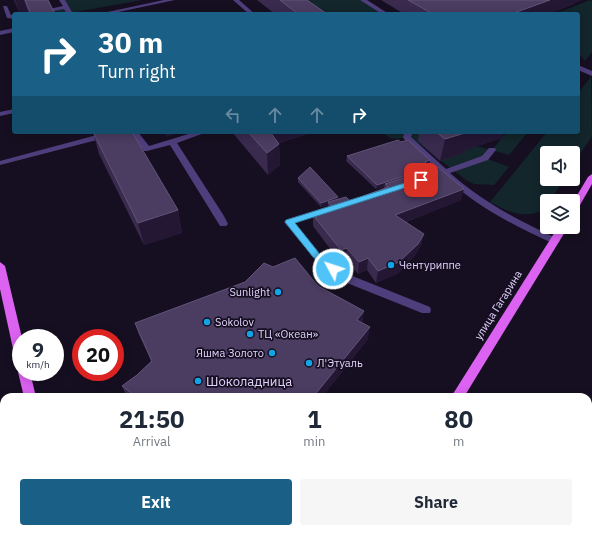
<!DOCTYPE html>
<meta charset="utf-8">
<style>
body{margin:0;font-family:"IBM Plex Sans",sans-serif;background:#f6f6f7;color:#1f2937;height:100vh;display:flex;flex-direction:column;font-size:15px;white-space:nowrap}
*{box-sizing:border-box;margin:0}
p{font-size:13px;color:#747a83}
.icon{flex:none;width:22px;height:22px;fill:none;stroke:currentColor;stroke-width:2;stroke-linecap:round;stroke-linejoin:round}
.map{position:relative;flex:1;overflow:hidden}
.details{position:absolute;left:0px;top:393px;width:592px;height:140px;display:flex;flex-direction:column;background:#fff;border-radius:12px 12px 0 0;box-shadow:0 2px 10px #0003}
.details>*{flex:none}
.banner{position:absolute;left:12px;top:12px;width:568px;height:122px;border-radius:4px;box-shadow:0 2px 10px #0003;background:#1a6086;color:#fff;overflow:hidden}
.tools{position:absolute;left:540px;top:146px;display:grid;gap:8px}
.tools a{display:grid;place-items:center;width:40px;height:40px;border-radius:4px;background:#fff;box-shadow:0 2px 10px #0003;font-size:20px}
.speed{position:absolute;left:12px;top:329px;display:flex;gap:8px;font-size:20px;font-weight:700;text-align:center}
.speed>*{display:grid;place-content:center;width:52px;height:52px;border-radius:50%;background:#fff;box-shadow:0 2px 10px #0003;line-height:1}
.speed small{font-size:10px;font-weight:400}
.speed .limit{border:6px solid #d22;background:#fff;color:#111}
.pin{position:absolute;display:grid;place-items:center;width:34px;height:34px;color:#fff;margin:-17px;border-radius:8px;box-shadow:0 2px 6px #0006}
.me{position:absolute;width:44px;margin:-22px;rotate:310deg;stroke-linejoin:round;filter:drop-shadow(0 0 3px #0008)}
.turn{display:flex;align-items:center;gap:14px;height:84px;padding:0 20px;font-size:18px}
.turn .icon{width:52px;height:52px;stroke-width:2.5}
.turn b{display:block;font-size:28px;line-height:34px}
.lanes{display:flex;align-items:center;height:38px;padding:0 20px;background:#0003;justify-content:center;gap:20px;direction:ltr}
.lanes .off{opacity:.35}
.eta{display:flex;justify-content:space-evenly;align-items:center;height:68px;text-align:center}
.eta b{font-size:24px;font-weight:800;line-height:28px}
.button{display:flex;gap:8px;margin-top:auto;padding:8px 20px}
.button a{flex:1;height:46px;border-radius:4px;background:#1a6086;color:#fff;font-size:16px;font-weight:800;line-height:46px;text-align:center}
.button a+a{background:#f6f6f7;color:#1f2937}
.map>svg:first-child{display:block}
.green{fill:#13262b}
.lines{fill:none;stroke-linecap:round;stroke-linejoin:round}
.minor{fill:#4e3e7c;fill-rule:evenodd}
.major{fill:#dc63f2;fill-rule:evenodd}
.wall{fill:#392a4e}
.shaded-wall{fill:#231734}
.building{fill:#4b3c61;stroke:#625479}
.route{fill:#4fc3f7;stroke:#337fa1}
.poi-dot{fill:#13a4e7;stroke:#160f21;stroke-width:1.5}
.labels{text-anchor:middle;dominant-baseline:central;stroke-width:3.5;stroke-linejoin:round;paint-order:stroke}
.poi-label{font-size:11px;fill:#e0d3fb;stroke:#160f21;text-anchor:start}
.street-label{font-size:11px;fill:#e0d3fb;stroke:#160f21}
.near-poi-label{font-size:13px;fill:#e0d3fb;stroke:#160f21;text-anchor:start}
</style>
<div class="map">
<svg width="592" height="533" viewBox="0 0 592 533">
<rect width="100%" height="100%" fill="#160f21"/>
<!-- green -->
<g class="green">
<path d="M62,0h80l-78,14h-35l37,-6z"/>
<path d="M282,0h81l23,14h-85z"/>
<path d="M590,0l2,1v51l-7,9 -7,-9v-38h-17l-1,-2z"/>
<path d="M591,77l1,59 -19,29v-12h-26v26h17l-14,22h-3l-2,8c-19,11 -37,3 -55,-7l57,-70h31v-39z"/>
<path d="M382,132h73l7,19 14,-5 16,4 15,-18h21l-19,23 -17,-5 -7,8 24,9 -15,18 -20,-1 -8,-4 -48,-37 -11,-6c-12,3 -16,3 -25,-5z"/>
</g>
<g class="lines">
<!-- minor -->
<g class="minor">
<path d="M59,0h6l8,14h-6l-3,-5 -26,5h-12l37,-8z"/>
<path d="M164,0h11l-66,14h-11z"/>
<path d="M233,0h6l16,14h-6z"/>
<path d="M360,0h7l22,14h-7z"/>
<path d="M3,6h4l4,9h3v4l-7,-1z"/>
<path d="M14,28v4l-14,3v-4z"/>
<path d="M578,65l14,6v5l-14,-6z"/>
<path d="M14,109v4l-14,3v-4z"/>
<path d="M108,132h13l-1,2 -120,31v-4z"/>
<path d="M130,132h8l11,14 46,-14h12l-30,11 47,73 4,8 -2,2h-6l-50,-81 -23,6h-3z"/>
<path d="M405,132h8l-2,5 35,32 36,-13 7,-8h6l1,2 -8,10 -38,13c34,30 68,47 108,66l2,2 -2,2h-6c-42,-19 -75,-37 -109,-67l-12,4 -3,-1v-4l11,-3 -35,-33 -1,-2z"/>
<path d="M336,204l3,1 1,2 -1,2 -44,14 24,30 26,20 85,34 1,3 -1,3h-8l-85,-34 -24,-22 -29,-35 2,-2z"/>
<path d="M4,496v14l-4,2v-14z"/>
<path d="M420,529h16l1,4h-16z"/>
</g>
<!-- major -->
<g class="major">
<path d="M592,174v10l-16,28 -3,1v-11l15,-25z"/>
<path d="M558,227h10l-104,170h-13z"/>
<path d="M0,262l5,4 17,72 -1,25 -4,-2 -2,-3 -15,-69z"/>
<path d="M20,368h1v4h9l6,25h-12l-6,-25z"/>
<path d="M55,529h15l1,4h-15z"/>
<path d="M353,529h16l-1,4h-16z"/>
</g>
</g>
<!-- wall -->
<g class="wall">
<path d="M14,0h34l7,14h-26l-1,-2 -8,2z"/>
<path d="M257,0h50l20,14h-52z"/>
<path d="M381,0h200l-7,3v1l-26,10h-144z"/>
<path d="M93,132l85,78 4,23 -38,12 -45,-91z"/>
<path d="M232,132h82l-35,11 1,22 -12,10z"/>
<path d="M419,132h85l-2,6 -37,12 -1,3 -24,8 -22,-20z"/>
<path d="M401,142l29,18 -1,5 -2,1v1l2,1 -1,2 33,30 -55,22 18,12 -3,11 -6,10 -18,19 -21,9 -9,-13 -9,4 -12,-14 -6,2 -27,-36v-11l15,-6v-4l-7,2 -23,-25v-4l40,21 12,2 34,-12v-2l-8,2 -30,-28 1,-5z"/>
<path d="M318,286l46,25 -2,12 6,16 -46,58h-195l-5,-11 15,-11 14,-14 -12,-26 -4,-12z"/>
</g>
<!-- shaded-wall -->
<g class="shaded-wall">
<path d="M15,0h9l4,12 -8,2z"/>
<path d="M550,0h31l-7,3v1l-26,10h-37z"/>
<path d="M165,132h18l-17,5z"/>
<path d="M265,132h49l-49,15z"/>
<path d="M467,132h37l-2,6 -37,12 -1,3 -24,8 5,-22z"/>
<path d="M279,144l1,21 -12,10 -1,-22z"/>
<path d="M430,160l-1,5 -2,1 -1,2 -2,1 1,-7z"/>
<path d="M429,168l-1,5 -43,11 -1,3 -8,2 1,-4z"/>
<path d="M464,189l-3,11 -68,27 2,-12z"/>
<path d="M338,197v5h-10v3l-7,2v-4z"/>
<path d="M178,210l4,23 -38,12 -6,-22z"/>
<path d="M424,234l-3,11 -6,10 -18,19 -21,9 2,-12z"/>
<path d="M347,248l-1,12 -6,2 1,-12z"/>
<path d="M368,258l-1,12 -9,4 1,-12z"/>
<path d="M364,311l-2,12 -5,-3z"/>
<path d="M370,327l-2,12 -46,58h-9z"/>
</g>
<!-- building -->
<g class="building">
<path d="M25,0h23l7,14h-24z"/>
<path d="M280,0h27l20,14h-29z"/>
<path d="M408,0h142l-39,14h-78z"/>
<path d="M93,132h39l46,78 -40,13z"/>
<path d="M248,132h22l9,12 -12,9z"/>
<path d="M436,132h32l-23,7z"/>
<path d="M398,140l3,2 7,-2 22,20 -5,2 2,2 -3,1 5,3 -52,17 -30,-29z"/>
<path d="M310,167l28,30 -17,6 -23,-25z"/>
<path d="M438,167l26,22 -69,26 29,19 -6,10 -19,18 -21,9 -10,-13 -9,4 -12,-14 -6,2 -28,-35 20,-7 -5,-6 18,-5 4,4 38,-14 -3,-3z"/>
<path d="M295,258l23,28 46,25 -7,9 13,7 -57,70h-176l-15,-11 15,-11 15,-14 -17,-38 110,-41 19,-19 9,4z"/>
</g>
<!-- route -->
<path class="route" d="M421,178l2,1v3l-128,41 24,30 17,14v5h-6l-17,-15 -28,-35 1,-2z"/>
<!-- markers -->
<g class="poi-dot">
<circle cx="391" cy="265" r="4"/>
<circle cx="278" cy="292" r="4"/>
<circle cx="207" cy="322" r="4"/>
<circle cx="250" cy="334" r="4"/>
<circle cx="272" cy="353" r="4"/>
<circle cx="309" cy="363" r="4"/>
<circle cx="198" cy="381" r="4"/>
</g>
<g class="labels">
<!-- poi labels -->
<g class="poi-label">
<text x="399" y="265">Чентуриппе</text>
<text x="270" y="292" text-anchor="end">Sunlight</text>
<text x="215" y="322">Sokolov</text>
<text x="258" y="334">ТЦ «Океан»</text>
<text x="264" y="353" text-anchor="end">Яшма Золото</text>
<text x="317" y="363">Л'Этуаль</text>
</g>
<!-- street labels -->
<g class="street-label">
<text transform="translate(498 305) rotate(-58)">улица Гагарина</text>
</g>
<!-- near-poi labels -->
<g class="near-poi-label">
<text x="206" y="381">Шоколадница</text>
</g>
</g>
</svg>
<div class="tools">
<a><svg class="icon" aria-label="sound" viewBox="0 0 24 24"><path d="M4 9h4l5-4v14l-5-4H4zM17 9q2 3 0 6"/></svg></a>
<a><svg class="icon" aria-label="layers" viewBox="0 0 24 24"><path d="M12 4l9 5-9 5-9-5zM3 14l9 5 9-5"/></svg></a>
</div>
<div class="speed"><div>9<small>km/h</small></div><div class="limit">20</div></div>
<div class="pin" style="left:421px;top:180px;background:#d93025"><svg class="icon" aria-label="arrive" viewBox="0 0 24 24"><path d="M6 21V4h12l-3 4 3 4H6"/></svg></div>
<svg class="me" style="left:333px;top:269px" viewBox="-20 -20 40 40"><circle r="17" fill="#4fc3f7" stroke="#fff" stroke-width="3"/><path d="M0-11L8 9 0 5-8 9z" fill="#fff"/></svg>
<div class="banner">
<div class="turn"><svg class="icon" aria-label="right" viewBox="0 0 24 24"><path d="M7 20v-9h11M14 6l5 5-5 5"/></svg><div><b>30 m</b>Turn right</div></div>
<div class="lanes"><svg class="icon off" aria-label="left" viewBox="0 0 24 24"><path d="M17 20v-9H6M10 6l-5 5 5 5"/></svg><svg class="icon off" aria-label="ahead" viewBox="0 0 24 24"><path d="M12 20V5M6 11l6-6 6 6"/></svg><svg class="icon off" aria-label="ahead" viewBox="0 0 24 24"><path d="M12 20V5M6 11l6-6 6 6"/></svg><svg class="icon" aria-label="right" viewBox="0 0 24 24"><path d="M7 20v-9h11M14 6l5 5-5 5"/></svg></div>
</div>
<section class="details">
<div class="eta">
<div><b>21:50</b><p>Arrival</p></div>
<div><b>1</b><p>min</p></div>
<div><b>80</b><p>m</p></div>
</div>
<div class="button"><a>Exit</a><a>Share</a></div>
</section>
</div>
